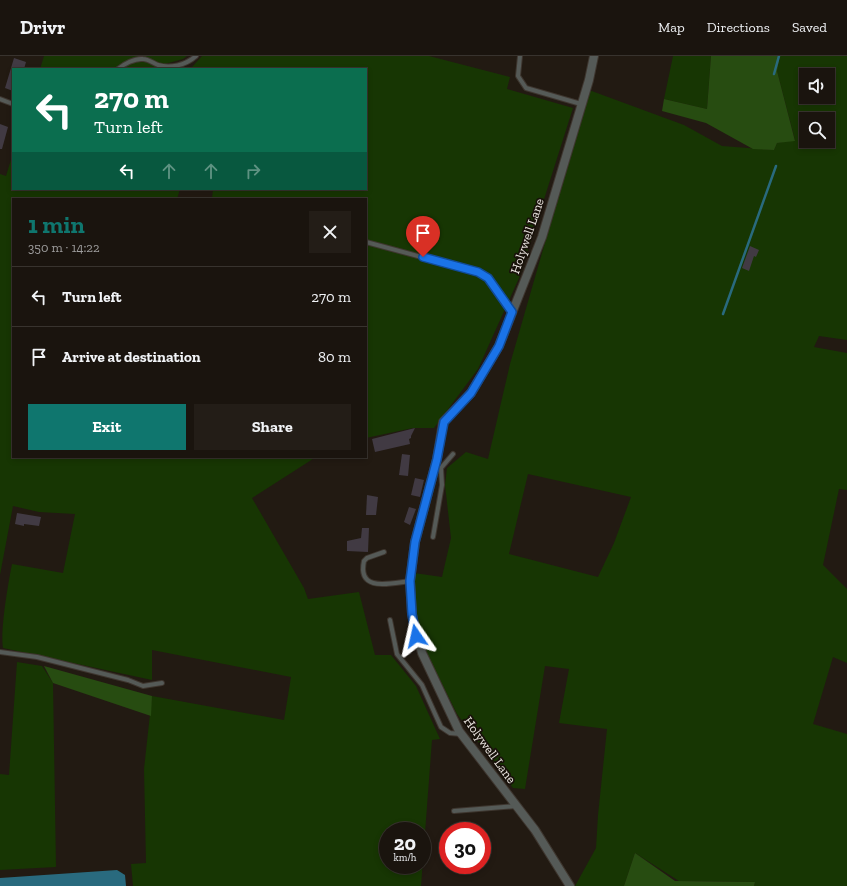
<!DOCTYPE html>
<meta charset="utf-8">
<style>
body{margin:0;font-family:"Zilla Slab",serif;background:#231d17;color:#f1f3f6;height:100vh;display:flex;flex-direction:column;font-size:15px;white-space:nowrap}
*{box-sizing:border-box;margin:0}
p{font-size:13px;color:#9f9e9e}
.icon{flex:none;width:22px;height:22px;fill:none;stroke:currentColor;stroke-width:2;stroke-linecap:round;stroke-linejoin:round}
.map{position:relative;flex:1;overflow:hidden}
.sheet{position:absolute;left:12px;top:142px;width:355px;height:260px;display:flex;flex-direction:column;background:#1a140e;border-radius:0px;box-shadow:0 2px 6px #0003,0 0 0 1px #38332e}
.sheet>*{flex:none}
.top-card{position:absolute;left:12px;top:12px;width:355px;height:122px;border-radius:0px;box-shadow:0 2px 6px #0003,0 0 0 1px #38332e;background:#0b6e4f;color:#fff;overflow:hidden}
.controls{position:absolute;left:799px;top:12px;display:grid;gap:8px}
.controls a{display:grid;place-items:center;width:36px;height:36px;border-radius:0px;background:#1a140e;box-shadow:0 2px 6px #0003,0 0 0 1px #38332e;font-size:20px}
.speed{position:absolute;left:379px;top:766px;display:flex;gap:8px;font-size:20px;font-weight:700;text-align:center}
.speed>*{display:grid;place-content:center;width:52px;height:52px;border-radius:50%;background:#1a140e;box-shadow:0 2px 6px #0003,0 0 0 1px #38332e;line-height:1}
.speed small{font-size:10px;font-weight:400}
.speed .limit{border:6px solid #d22;background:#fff;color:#111}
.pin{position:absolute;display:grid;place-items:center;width:34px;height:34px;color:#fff;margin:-41px -17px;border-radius:50% 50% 50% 0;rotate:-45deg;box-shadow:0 0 4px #0007}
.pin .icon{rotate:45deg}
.me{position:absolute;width:44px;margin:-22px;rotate:349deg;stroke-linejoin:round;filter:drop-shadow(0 0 3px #0008)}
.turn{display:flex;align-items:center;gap:14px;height:84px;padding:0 16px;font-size:18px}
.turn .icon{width:52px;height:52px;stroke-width:2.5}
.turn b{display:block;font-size:28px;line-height:34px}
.lanes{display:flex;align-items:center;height:38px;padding:0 16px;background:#0003;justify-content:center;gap:20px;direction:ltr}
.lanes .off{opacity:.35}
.round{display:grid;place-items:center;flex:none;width:42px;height:42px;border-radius:0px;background:#231d17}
.headline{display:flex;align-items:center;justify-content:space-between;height:68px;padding:0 16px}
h1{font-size:24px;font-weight:700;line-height:30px;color:#0f766e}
.primary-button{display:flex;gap:8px;margin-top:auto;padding:8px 16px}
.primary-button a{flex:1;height:46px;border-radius:0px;background:#0f766e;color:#fff;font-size:16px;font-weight:700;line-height:46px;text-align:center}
.primary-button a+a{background:#231d17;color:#f1f3f6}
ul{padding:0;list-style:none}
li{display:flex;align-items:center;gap:12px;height:60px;padding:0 16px;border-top:1px solid #38332e}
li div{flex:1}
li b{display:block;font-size:15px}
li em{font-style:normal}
header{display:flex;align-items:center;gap:24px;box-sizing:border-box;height:56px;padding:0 20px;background:#1a140e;border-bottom:1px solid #38332e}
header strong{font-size:19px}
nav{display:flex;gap:22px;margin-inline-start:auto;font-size:14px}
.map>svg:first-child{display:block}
.green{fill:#173603;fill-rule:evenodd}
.forest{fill:#274c11}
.water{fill:#296a7e}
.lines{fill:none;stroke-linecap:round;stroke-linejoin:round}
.stream{stroke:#296a7e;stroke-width:2.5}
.building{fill:#413a43}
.service-casing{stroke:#3e362f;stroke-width:6}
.minor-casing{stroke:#3e362f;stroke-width:10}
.service{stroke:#555a57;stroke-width:4}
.minor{stroke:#555a57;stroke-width:8}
.route-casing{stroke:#114b97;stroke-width:10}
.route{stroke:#1a73e8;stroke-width:7}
.labels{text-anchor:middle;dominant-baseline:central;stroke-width:3.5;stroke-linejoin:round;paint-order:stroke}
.street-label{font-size:13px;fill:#eae5e0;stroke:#18110a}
</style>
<header>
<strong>Drivr</strong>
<nav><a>Map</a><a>Directions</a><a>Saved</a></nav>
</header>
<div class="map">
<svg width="847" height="830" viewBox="0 0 847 830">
<rect width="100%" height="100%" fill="#221a12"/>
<!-- green -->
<g class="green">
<path d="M44,0h143l-4,3 -18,5 -2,5h-123z"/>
<path d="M202,0h227l81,21 -3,12 66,19 -54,170 -41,91 -44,59h-21l-47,10v-239h-154l1,-10h153v-120h-183l9,-2z"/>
<path d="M673,0h38l-4,53 -43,-10z"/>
<path d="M780,0h67v284l-28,-4 -5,11 33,6v137l-8,-1 -16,76 24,24v74l-14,-6 -20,67 34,10v152h-93l1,-4 -76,-1 -44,-28 -11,33h-49l21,-38 2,-33 9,-86 -48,-6 10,-54 -24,-3 -20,123 -12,-1 -56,-74 -33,-66 -9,-36 -1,-39 28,4 9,-39 -6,-53 2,-17 19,-16 22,7 22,-95 79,-274 95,35 38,21 52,4 3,-7 18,-3 -18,-69zM806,19h22v22h-22zM806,63h22v22h-22zM528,418l103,23 -17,46 -16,34 -89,-23z"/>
<path d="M13,97v36h167l-3,10h-164v258h303l-64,41 52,90 4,11 51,-7 16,63h16l25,31 24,53 -8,1 -11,146h-288l-2,-22 15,-1 -2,-94 8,-73 132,24 7,-43 -139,-27v30l-149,-32c-3,-17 5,-64 9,-84l51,9 12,-59 -36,-2 -26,-6 -13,69v-401l6,2zM388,775h34v34h-34z"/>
<path d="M17,606l25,4 11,17 3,184 -56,3v-96l9,1z"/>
</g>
<!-- forest -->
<g class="forest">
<path d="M711,0h69l-3,15 18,70 -18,2 -3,7 -21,-1 -47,-26 -44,-12 2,-12 43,10z"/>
<path d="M44,610l108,30 -1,20 -98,-33z"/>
<path d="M635,797l40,28 80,1 -1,4h-130z"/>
</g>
<!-- water -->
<path class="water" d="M117,814l8,5 1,11h-126v-8z"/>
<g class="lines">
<!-- stream -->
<g class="stream">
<path d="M774,18l5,-18"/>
<path d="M723,258l53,-148"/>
</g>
</g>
<!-- building -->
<g class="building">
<path d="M14,2l12,4 -2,7h-11v22l-8,-3z"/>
<path d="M0,68l8,3 -6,22h-2z"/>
<path d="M750,190l9,4 -3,7 -2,-1 -5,15 -7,-3z"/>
<path d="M415,372l-4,8v2l-2,1 1,5 -35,8 -3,-13z"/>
<path d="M402,398l8,1 -2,21 -9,-1z"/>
<path d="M415,422l9,2 -4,17 -9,-2z"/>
<path d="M367,439l11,2 -2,18h-10z"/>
<path d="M409,451l7,2 -6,16 -6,-3z"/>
<path d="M17,457l24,4 -2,9 -15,-2v2l-9,-2z"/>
<path d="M362,472h7l-1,24 -21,-1v-10l14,-3z"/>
</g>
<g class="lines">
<defs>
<g id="service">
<path d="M520,0l-2,20 8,12 55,16"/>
<path d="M118,13c6,-5 17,-11 25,-10 5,0 10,4 15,6 12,4 28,0 38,-9"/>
<path d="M0,43l13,5"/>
<path d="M366,186l111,30 11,6 24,34"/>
<path d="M433,481l9,-52 -1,-17 12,-14"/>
<path d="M384,496l-17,6 -3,3c-7,32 27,22 46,20"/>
<path d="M390,564l7,34 25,31 19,42 9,6 11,1"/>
<path d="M0,596l37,5 91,23 15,6 19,-3"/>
<path d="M454,755l62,-5"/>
</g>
<path id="minor" d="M570,830l-35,-56 -76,-99 -37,-78 -10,-38 -2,-34 5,-39 22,-83 6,-37 28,-29 28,-47 43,-109 47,-157 5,-24"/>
</defs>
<!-- service casing -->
<use href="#service" class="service-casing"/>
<!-- minor casing -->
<use href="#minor" class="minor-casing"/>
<!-- service -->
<use href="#service" class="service"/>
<!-- minor -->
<use href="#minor" class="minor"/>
</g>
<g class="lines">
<defs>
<path id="route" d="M416,580l-4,-22 -2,-33 5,-39 22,-83 7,-37 27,-29 28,-47 13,-34 -24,-34 -10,-6 -55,-15"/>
</defs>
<!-- route casing -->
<use href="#route" class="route-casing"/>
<!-- route -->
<use href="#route" class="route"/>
</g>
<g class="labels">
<!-- street labels -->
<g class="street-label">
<text transform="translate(527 180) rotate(-71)">Holywell Lane</text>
<text transform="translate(490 694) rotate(54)">Holywell Lane</text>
</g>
</g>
</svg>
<div class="controls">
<a><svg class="icon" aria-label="sound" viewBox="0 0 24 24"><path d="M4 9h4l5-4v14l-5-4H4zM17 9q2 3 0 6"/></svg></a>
<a><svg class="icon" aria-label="search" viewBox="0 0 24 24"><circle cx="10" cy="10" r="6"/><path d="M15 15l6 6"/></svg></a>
</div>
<div class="speed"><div>20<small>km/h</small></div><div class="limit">30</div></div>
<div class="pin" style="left:423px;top:201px;background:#d93025"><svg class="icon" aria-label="arrive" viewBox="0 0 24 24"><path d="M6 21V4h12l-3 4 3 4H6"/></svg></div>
<svg class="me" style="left:416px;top:580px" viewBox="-20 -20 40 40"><path d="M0-17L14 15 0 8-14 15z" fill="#1a73e8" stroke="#fff" stroke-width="4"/></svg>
<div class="top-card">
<div class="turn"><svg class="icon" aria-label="left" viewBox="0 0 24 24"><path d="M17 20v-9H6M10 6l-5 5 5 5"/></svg><div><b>270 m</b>Turn left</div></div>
<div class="lanes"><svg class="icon" aria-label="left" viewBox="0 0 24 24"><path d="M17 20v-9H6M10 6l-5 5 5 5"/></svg><svg class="icon off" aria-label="ahead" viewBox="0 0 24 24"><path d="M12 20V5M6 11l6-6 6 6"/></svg><svg class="icon off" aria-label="ahead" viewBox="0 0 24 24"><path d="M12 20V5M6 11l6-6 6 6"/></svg><svg class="icon off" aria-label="right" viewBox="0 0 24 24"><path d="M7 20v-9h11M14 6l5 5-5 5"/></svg></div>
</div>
<section class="sheet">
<div class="headline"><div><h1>1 min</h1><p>350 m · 14:22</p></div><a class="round"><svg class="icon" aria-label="close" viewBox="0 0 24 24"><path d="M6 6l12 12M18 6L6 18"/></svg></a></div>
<ul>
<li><svg class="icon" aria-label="left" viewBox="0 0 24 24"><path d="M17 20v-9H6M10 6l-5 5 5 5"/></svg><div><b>Turn left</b></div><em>270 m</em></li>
<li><svg class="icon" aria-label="arrive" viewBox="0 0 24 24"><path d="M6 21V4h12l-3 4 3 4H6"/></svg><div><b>Arrive at destination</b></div><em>80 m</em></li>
</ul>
<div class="primary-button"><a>Exit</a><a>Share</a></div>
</section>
</div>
